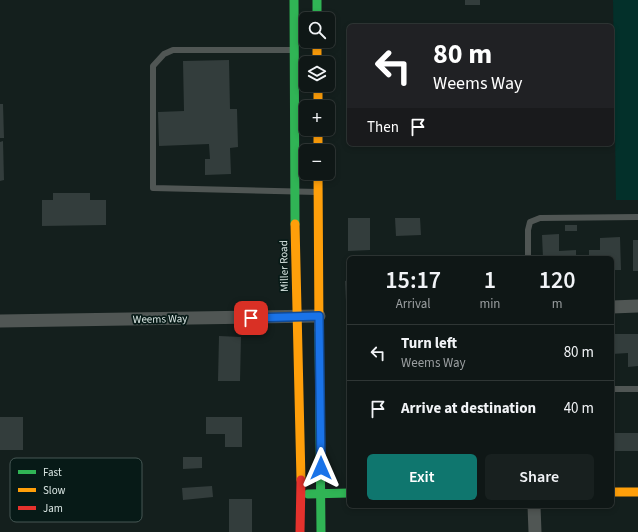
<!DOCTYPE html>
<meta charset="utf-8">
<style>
body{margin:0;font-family:"Source Sans 3",sans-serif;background:#18201f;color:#f1f3f6;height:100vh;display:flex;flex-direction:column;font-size:15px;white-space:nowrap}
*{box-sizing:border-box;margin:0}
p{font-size:13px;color:#9b9fa1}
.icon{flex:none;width:22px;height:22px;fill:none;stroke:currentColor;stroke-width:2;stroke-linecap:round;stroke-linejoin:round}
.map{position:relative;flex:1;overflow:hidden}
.drawer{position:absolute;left:347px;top:256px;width:267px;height:252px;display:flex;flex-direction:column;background:#0f1716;border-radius:6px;box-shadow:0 2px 6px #0003,0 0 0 1px #2f3635}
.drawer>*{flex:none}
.hud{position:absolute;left:347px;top:24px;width:267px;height:122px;border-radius:6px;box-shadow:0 2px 6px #0003,0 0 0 1px #2f3635;background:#202124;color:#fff;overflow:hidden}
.controls{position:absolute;left:299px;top:12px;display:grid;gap:8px}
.controls a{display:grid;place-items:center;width:36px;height:36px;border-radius:6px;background:#0f1716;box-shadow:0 2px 6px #0003,0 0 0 1px #2f3635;font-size:20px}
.pin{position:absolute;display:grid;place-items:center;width:34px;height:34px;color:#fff;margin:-17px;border-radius:8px;box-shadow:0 2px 6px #0006}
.me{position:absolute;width:44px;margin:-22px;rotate:0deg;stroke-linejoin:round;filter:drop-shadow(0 0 3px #0008)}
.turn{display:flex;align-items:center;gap:14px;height:84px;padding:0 20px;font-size:18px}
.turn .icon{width:52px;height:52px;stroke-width:2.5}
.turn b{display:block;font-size:28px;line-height:34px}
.then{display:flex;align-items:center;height:38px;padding:0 20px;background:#0003;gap:8px;font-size:15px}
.eta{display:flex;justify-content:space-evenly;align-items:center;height:68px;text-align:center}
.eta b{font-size:24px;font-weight:600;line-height:28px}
.cta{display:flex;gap:8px;margin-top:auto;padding:8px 20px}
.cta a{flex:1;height:46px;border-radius:6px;background:#0f766e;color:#fff;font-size:16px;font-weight:600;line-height:46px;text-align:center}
.cta a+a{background:#18201f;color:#f1f3f6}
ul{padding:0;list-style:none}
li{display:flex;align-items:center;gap:12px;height:56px;padding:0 20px;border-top:1px solid #2f3635}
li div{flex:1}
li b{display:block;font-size:15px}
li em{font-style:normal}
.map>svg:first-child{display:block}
.green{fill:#03302a}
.building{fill:#333d3c}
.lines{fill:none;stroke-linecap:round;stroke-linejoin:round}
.lane{stroke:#505654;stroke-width:6}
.street{stroke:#505654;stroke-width:13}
.fast{stroke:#30b455;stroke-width:9}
.slow{stroke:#ff9f0a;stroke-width:9}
.jam{stroke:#e5322d;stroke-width:9}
.route-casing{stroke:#114b97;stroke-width:10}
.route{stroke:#1a73e8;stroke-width:7}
.labels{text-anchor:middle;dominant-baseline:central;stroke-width:3.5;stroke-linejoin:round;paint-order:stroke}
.street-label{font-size:11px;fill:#d9e5e2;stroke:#071a17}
.key{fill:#071a17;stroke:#465754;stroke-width:1}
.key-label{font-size:11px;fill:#d9e5e2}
</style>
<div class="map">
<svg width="638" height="532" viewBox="0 0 638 532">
<rect width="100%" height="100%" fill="#141f1d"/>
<!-- green -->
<path class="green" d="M613,0h25v200h-22z"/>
<!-- building -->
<g class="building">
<rect x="465" y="0" width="15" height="5"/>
<path d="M229,60l1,49h7l1,38 -8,1 1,26 -26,1v-16h5l-1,-15 -50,2 -1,-34 26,-1 -1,-50z"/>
<path d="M0,104h3l1,34h-4z"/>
<path d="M3,141l1,39 -4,1v-39z"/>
<path d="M53,193h37v7h16v25l-64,1v-26h11z"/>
<path d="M348,218h22v32l-22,1z"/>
<path d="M395,218h25l1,17 -25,1z"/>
<rect x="565" y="225" width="12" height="6"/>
<path d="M559,234v17l17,-1v8h-33l-1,-23z"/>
<path d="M620,237l1,33h-9v-12h-23v-8h11v-12z"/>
<rect x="633" y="240" width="5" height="31"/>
<path d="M349,280v42h-2l-2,-41z"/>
<path d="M612,334h26v32l-10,1v-14l-16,1z"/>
<path d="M219,336l22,1 -1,44h-22z"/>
<rect x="0" y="417" width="23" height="33"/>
<path d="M206,417h36v30h-17v-13h-19z"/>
<rect x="612" y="433" width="26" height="18"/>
<path d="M183,457h19v11l-19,1z"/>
<path d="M212,486l1,11 -30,3 -1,-12z"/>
<rect x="229" y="499" width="23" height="33"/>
</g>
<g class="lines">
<!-- lane -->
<g class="lane">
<path d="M293,50h-120l-9,4 -11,12v122l164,4"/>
<path d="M528,258v-28l2,-8 10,-4 98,-1"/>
<path d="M612,389h26"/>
</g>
<!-- street -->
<g class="street">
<path d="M612,307l26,-1"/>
<path d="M0,321l319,-5"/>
<path d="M534,506l1,26"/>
</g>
<!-- fast -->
<g class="fast">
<path d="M294,0l1,224"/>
<path d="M317,0v19"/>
<path d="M319,330l2,202"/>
<path d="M308,494l41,-1"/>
</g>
<!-- slow -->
<g class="slow">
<path d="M317,41v22"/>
<path d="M318,85v22"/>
<path d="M318,129v22"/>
<path d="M318,173l1,157"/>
<path d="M295,224l6,256"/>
<path d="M612,492h26"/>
</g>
<!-- jam -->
<path class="jam" d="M300,532l1,-52"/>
</g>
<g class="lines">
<defs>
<path id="route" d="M251,318l68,-2 2,152"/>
</defs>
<!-- route casing -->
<use href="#route" class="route-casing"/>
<!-- route -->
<use href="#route" class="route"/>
</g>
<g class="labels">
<!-- street labels -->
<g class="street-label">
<text transform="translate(284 266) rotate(-91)">Miller Road</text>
<text transform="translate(160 319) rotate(-1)">Weems Way</text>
</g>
</g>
<!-- legend -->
<rect x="10" y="458" width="132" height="64" rx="6" class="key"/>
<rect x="18" y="470" width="18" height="4" fill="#30b455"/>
<rect x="18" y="488" width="18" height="4" fill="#ff9f0a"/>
<rect x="18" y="506" width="18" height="4" fill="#e5322d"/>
<g class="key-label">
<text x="43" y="476">Fast</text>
<text x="43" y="494">Slow</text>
<text x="43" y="512">Jam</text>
</g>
</svg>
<div class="controls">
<a><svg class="icon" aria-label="search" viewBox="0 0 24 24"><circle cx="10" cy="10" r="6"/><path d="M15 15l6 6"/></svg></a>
<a><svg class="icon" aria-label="layers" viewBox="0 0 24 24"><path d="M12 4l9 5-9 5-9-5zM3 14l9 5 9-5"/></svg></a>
<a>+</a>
<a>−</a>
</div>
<div class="pin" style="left:251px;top:318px;background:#d93025"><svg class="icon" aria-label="arrive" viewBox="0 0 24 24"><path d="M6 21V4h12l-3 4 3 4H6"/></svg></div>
<svg class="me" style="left:321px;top:468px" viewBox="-20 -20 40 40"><path d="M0-17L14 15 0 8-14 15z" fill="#1a73e8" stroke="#fff" stroke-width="4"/></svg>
<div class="hud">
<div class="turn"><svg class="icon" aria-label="left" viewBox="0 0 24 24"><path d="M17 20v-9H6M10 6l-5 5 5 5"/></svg><div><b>80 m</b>Weems Way</div></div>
<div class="then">Then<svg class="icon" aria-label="arrive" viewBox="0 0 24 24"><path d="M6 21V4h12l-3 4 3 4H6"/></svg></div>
</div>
<section class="drawer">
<div class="eta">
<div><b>15:17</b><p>Arrival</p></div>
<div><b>1</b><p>min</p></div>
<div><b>120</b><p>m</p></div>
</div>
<ul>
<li><svg class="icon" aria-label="left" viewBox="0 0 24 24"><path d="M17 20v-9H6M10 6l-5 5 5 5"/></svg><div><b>Turn left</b><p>Weems Way</p></div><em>80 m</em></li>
<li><svg class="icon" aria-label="arrive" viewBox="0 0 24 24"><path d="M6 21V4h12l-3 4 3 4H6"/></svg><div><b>Arrive at destination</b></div><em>40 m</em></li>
</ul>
<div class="cta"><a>Exit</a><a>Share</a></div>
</section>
</div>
